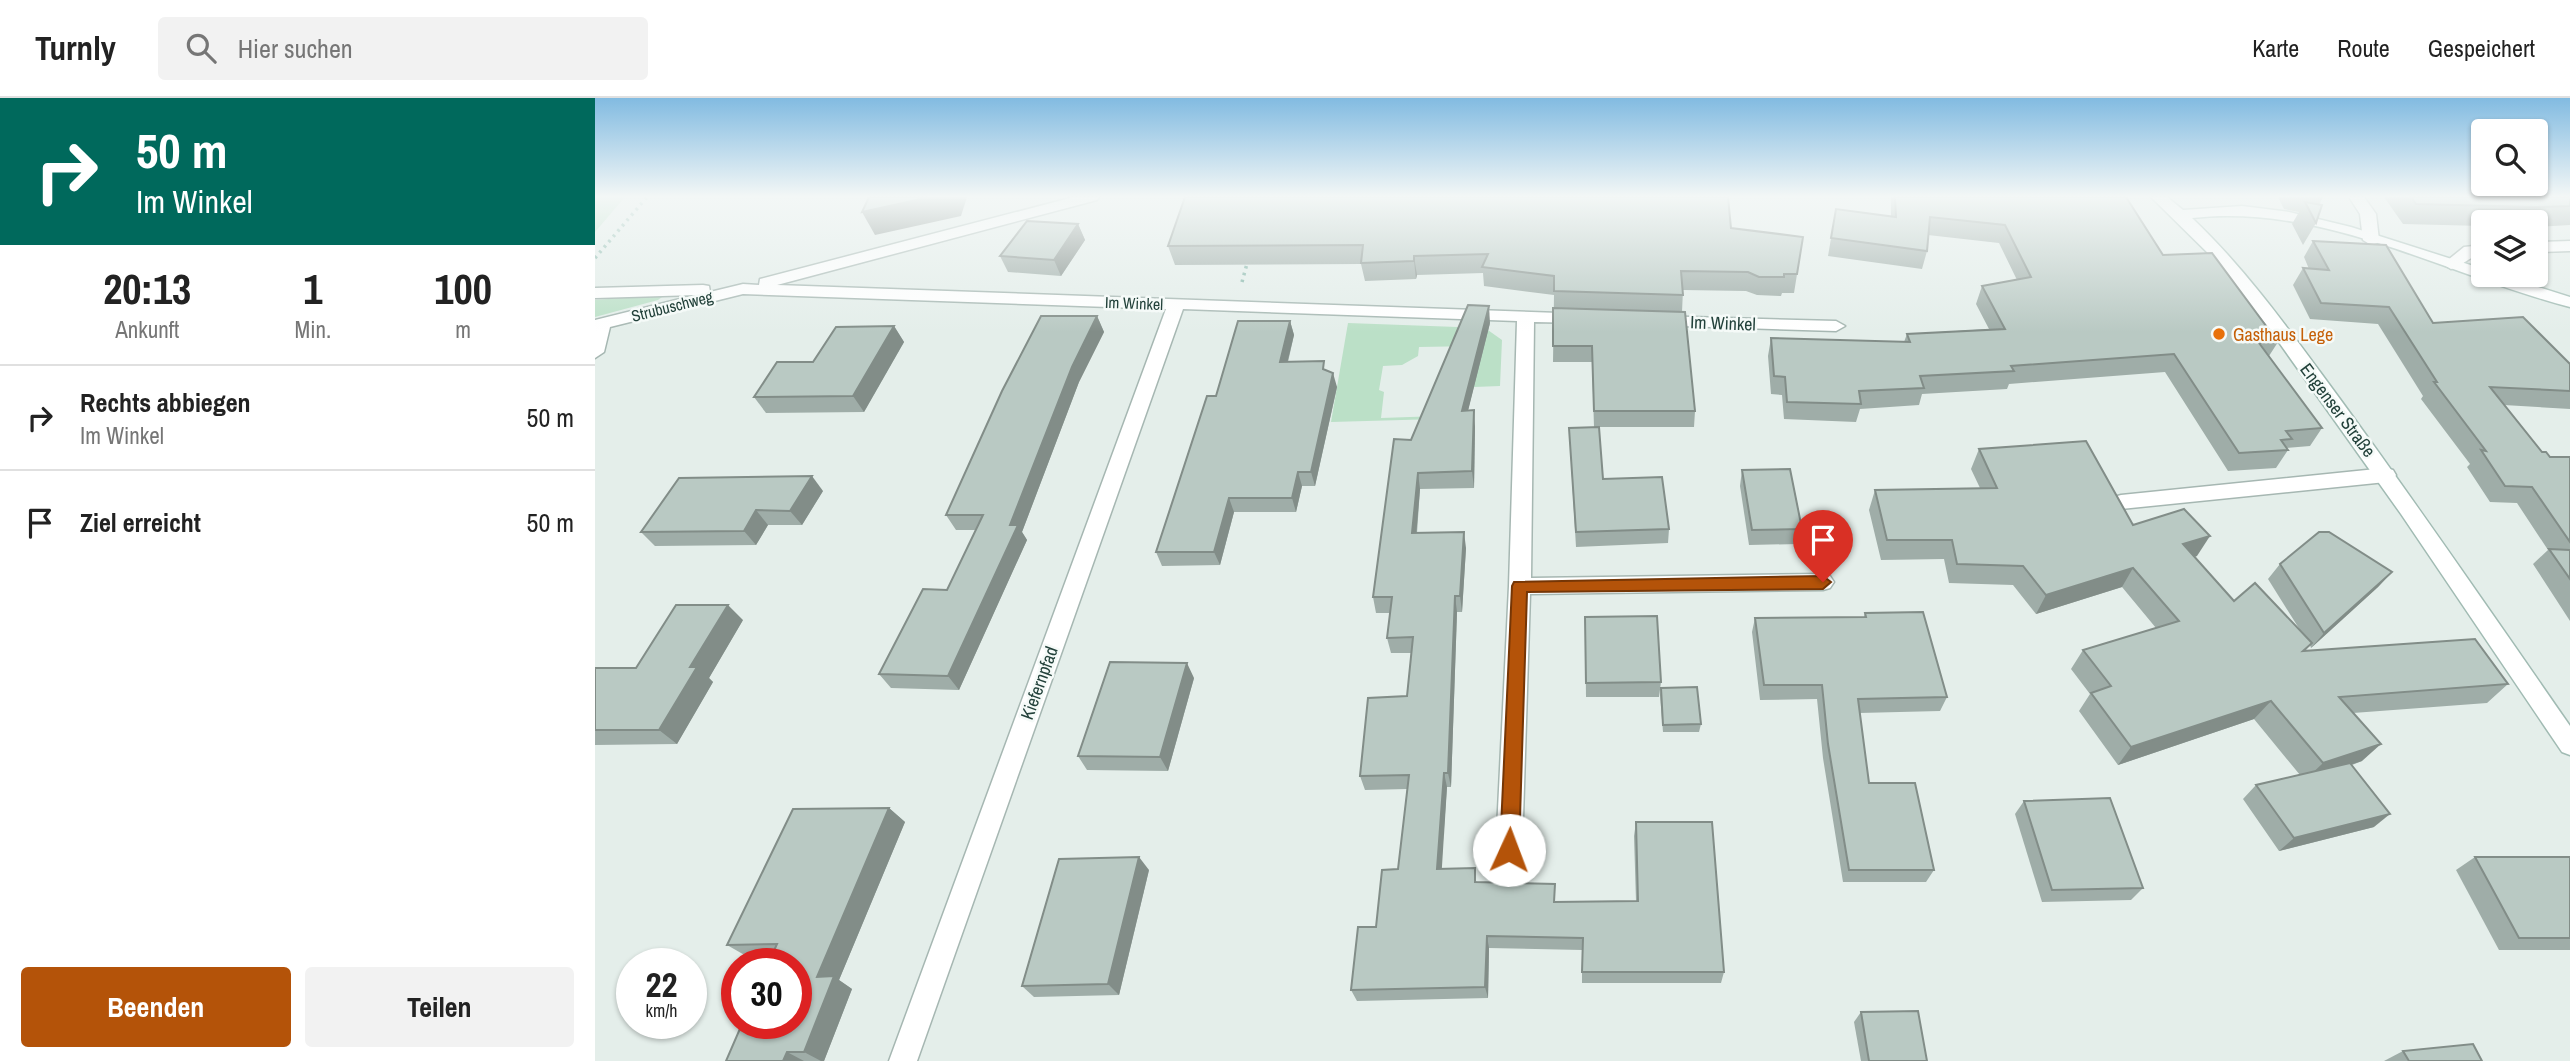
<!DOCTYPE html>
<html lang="de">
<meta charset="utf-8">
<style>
body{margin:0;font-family:"Archivo Narrow",sans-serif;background:#f2f2f2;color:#222;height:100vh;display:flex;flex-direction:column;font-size:26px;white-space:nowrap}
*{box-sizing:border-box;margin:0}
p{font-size:23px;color:#767676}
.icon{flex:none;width:38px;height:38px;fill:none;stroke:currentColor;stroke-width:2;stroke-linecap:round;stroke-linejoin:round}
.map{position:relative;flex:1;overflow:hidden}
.panel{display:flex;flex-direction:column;background:#fff;width:595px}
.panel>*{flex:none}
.guide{background:#00695c;color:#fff;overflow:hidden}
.controls{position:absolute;left:1876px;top:21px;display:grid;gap:14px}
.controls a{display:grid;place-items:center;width:77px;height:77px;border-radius:7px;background:#fff;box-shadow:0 2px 5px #0004;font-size:35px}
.speed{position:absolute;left:21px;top:850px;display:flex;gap:14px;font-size:35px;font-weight:700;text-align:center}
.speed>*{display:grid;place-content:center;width:91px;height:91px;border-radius:50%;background:#fff;box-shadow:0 2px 5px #0004;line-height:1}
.speed small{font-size:18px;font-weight:400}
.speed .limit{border:10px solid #d22;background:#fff;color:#111}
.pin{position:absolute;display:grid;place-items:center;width:60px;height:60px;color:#fff;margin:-72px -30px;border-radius:50% 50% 50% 0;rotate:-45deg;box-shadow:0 0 7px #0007}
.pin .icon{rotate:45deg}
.me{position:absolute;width:77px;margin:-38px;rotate:2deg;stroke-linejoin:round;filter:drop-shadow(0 0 5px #0008)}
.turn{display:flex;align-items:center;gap:24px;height:147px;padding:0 21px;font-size:32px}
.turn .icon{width:91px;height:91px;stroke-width:2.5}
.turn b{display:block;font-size:49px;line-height:60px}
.eta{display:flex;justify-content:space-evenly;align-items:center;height:119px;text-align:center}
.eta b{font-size:42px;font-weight:700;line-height:49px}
.button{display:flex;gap:14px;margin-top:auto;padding:14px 21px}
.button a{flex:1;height:80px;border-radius:7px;background:#b45309;color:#fff;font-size:28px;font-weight:700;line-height:80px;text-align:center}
.button a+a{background:#f2f2f2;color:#222}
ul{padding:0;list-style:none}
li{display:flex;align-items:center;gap:21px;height:105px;padding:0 21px;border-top:2px solid #e0e0e0}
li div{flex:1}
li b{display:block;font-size:26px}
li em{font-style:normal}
header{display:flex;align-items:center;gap:42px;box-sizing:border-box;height:98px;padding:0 35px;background:#fff;border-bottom:2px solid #e0e0e0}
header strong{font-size:33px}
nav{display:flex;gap:38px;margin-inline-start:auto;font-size:24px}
.search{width:490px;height:63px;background:#f2f2f2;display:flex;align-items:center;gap:18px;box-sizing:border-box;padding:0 24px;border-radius:7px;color:#767676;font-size:26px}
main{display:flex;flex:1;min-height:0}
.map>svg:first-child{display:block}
.green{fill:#bbe0c7}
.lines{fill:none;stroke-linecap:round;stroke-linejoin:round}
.lane-casing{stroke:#a6b7b2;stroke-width:3}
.street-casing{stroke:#a6b7b2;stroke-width:3}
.secondary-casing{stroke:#a1bbb3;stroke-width:3}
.path{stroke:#82b4a7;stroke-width:3.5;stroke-dasharray:2.5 4.5;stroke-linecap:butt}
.lane{fill:#fff;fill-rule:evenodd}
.street{fill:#fff;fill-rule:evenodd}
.secondary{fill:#fff;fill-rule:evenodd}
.wall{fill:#9fada8}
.shaded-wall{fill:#828d88}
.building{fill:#b9c9c3;stroke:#828d88;stroke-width:2}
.route{fill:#b45309;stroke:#753606;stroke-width:2}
.food-dot{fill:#e8710a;stroke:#f5faf8;stroke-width:2.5}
.labels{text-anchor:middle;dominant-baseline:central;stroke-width:5;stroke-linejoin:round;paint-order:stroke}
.far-street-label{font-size:16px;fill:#22413a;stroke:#f5faf8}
.street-label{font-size:18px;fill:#22413a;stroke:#f5faf8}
.food-label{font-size:18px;fill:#c56008;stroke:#f5faf8;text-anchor:start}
</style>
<header>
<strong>Turnly</strong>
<div class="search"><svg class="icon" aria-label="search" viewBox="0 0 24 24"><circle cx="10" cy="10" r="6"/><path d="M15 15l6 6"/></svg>Hier suchen</div>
<nav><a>Karte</a><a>Route</a><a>Gespeichert</a></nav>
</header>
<main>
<section class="panel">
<div class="guide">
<div class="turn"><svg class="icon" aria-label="right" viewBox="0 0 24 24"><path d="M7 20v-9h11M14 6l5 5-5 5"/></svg><div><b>50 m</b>Im Winkel</div></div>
</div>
<div class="eta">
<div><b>20:13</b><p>Ankunft</p></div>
<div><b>1</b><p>Min.</p></div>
<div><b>100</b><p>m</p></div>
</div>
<ul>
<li><svg class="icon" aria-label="right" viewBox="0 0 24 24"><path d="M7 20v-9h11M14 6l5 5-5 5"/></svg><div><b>Rechts abbiegen</b><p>Im Winkel</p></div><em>50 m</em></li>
<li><svg class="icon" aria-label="arrive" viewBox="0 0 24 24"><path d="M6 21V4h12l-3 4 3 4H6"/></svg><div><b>Ziel erreicht</b></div><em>50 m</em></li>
</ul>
<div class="button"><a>Beenden</a><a>Teilen</a></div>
</section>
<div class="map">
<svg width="1975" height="963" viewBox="0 0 1975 963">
<rect width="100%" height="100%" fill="#e4eeea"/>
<!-- green -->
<g class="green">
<path d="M0,99h30l-30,35z"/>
<path d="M65,197l2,2 -4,3 -63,17v-17z"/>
<path d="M753,225l137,5 17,12 -2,46 -26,1 1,-41 -56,1 -1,9 -16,9 -19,1 -4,24 5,2 -3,26 58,-2 -1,3 -107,3z"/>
</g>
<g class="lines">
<defs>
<path id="lane" d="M1791,370l7,2 3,5 -3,5 -7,2 -265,27 -7,-2 -3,-5 3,-5 7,-2z"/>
<g id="street">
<path d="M479,99h25l-2,3 -320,85 811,29 2,4 -2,4 -6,1 -48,-1 -3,256 292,-4 7,2 4,6 -4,6 -7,2 -293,4 -8,256 -4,8 -9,4 -9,-4 -4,-8 13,-264 8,-265 -334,-12 -266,752h-28l277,-752 -423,-15 -133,33 -6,25 -9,6v-38l101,-25 -101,3v-10l108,-3 6,1 1,6 33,-8 16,1 1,-6z"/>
<path d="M1754,99h15l12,17 3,26 -2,3 -6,2 -8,-5 -3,-26z"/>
<path d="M1975,143v10l-34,1v-10z"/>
<path d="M1888,147v10c-14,0 -19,11 -32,14l-8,-5 21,-17z"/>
<path d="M1061,218l180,5 9,5 -9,5 -186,-6 -2,-4 2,-4z"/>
</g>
<path id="secondary" d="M1556,99h16l16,13 59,-4 47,6 62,15 132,42v6h17l70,22v10c-124,-32 -247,-104 -378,-89 56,53 100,116 145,177 80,109 156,220 233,331v29l-8,-3 -161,-238 -133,-187 -54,-68z"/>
</defs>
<!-- lane casing -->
<use href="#lane" class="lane-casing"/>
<!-- street casing -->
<use href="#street" class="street-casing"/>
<!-- secondary casing -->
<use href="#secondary" class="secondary-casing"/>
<!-- path -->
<g class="path">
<path d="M0,160l52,-61"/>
<path d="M647,184l6,-22"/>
</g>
<!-- lane -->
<use href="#lane" class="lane"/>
<!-- street -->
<use href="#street" class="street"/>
<!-- secondary -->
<use href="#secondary" class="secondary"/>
</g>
<!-- wall -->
<g class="wall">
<path d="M1296,99h235l37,58 115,87 -9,14 53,72 -12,18 -24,2 2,2 -12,18 -48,3 -63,-99 -156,12 -2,5 -85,5 -3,11 -59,4 -4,13 -72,-3 -2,-24 -11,-1 -3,-38 3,-18 133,4 3,-8 82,-5 -13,-25 6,-18 35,-6 -18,-37 -71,-8 -1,16 -5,18 -94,-13 8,-47 55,8z"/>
<path d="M1683,99h45l-4,8 -3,18 -13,22 -11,-21 7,-12 -15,-3z"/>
<path d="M1789,99h186v28l-34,2v-5h-53v4l-80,-2z"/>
<path d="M483,126l7,16 -24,36 -53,-4 -8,-16z"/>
<path d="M1136,130l72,9 -9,56h-12l-1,3 -24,-1 -11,-4 -63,-1 -1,22 13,99 -1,16h-95l4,52 66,50 -1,14 -92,4 -7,-119 25,-1 -2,-65h-39l1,-67 -70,-9 -1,-13 -66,2 -1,4 -51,2 -4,-17 -186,1 -7,-19z"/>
<path d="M1718,143l120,82 137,41v45l-66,-4 38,47 8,5h20v164l-37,-57 15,-14 -31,-47 -27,-1 -23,-35 3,-3 -49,-65 2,-3 -45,-72 -68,-5 -17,-34 10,-17 6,1 -5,-12z"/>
<path d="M502,218l7,16 -25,50 -57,150 5,8 -68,150 -68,-2 -12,-14 68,-84 29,-60h-20l-10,-15z"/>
<path d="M695,223l4,14 -6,27 38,8 11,17 -22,99h-13l-6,26h-62l-14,53 -58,1 -6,-14 60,-156z"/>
<path d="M895,225l-22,87 7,17 -1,61 -54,1 -3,44 49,15 -4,64h-5l-6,175h-4l-6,82 37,13 77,20 81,-1 -2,-65 2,-14 88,150 -3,11h-139v-33l-93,-2 -1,50 -131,3 -6,-11 47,-121 9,-80 -42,1 -5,-14 47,-80 4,-43h-20l-4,-15 3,-25h-14l-3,-16 38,-157z"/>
<path d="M299,228l10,16 -40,70 -98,1 -12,-16 59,-35z"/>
<path d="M1384,351l218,107 -3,1 40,44 66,29 -32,-51 12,-15 112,8 -14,15 -67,61 -1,-3 -5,6 203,33 -21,19 -134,10 9,48 -10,4 22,62 -95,24 -36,-52 13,-14 44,-10 -46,-56 -136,46 -39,-54 11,-17 -19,-25 12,-19 73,-22 -34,-41 -86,27 -23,-29 -64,-2 -5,-24 -63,1 -12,-50 6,-20 105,-2 -9,-19z"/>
<path d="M1147,372l60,59 -4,15 -49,1 -9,-59z"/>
<path d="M228,393l-21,34h-34l-12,20 -101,1 -14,-14z"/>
<path d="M1270,515l82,84 -7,14 -81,2 10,70 65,87 -8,12h-83l-20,-124 -6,-59 -57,1 -8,-68 3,-14 109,-1z"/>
<path d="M990,519l76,65 -2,15h-73z"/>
<path d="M148,522l-34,58 4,4 -36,62 -82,1v-77h41z"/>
<path d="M599,580l-26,93 -81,-1 -9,-14z"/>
<path d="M1066,590l40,36 -2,8h-36l-3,-37z"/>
<path d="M1429,703l119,87 -12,12 -89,2 -27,-88z"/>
<path d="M294,710l16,14 -66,158 13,9 -28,72h-98l45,-104h-23l-21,-12z"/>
<path d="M1880,759h95v93h-71l-43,-80z"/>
<path d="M554,772l-30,125 -85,2 -12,-11z"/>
<path d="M1266,914l66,49h-66l-7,-39z"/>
<path d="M1808,953l79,10h-98z"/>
</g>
<!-- shaded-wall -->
<g class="shaded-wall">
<path d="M335,99h37l-6,19 -86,19 -13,-23z"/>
<path d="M483,126l7,16 -24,36 -7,-16z"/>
<path d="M819,158l3,19 -1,4 -2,-18z"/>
<path d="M894,208l1,17 -26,104 -2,-16z"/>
<path d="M502,218l7,16 -25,50 -57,150 5,8 -68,150 -11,-14 124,-309z"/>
<path d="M695,223l4,14 -10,41 -4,-14z"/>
<path d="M299,228l10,16 -40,70 -11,-16z"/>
<path d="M738,275l4,14 -22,99 -4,-14z"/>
<path d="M879,312l1,17 -1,61 -2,-17z"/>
<path d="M703,374l4,14 -6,26 -4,-14z"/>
<path d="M823,375l2,16 -5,60 -3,-16z"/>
<path d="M217,378l11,15 -21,34 -12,-14z"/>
<path d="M634,400l5,14 -14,53 -6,-13z"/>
<path d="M161,412l12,15 -12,20 -12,-14z"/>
<path d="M869,434l2,16 -4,64 -2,-16z"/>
<path d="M1615,438l-13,20 -27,8 13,-20z"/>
<path d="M1538,470l-11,19 -86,27 10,-19z"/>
<path d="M1797,474l-14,15 -67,61 13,-15z"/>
<path d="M860,498l2,16 -6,175 -3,-14z"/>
<path d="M133,507l15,15 -34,58 4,4 -36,62 -18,-14 31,-63z"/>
<path d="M592,565l7,15 -26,93 -8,-14z"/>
<path d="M1676,603l-17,18 -136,46 13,-18z"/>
<path d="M1786,646l-19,17 -57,19 18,-17z"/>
<path d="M849,675l3,14 -6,95 -4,-13z"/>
<path d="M294,710l16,14 -66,158 13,9 -28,72h-3l-17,-9 13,-75z"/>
<path d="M1795,716l-16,13 -95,24 15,-13z"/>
<path d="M544,759l10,13 -30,125 -11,-11z"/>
<path d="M892,838l2,12 -1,50 -3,-11z"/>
<path d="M192,954l17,9h-21z"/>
</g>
<!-- building -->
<g class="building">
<path d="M274,99h61l-68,15z"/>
<path d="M590,99h543l3,31 72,9 -6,37h-13v3h-25l-11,-5 -67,-1 2,24 -129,-4v-15l-72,-9 6,-13 -74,2v5l-53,2 2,-18 -195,1z"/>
<path d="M1300,99h231l37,58 49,-2 66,89 -19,1 63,85 -36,3 6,8 -11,1 7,10 -49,3 -65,-99 -163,12 3,5 -94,5 4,12 -65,3 2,13 -74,-2 -2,-25 -11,-1 -3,-38 139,4 -3,-8 98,-5 -23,-43 49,-9 -26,-52 -75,-8 -3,34 -96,-13 5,-29 60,8z"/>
<path d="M1816,99h159v9l-34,1 -120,-3z"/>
<path d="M1710,104l17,3 -6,18z"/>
<path d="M432,123l51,3 -24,36 -54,-4z"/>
<path d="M1718,143l73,4 47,78 90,-6 47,47v27l-80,-4 52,65h4l4,5h20v85l-38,-55 -27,-1 -24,-36 5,1 -52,-69h3l-48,-75 -68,-4 -18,-35 26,2z"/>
<path d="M873,207l21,1 -27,105 12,-1 -2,61 -54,2 -6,60 52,-1 -4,64h-5l-7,177h-4l-7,96 38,-1v14l80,2 -1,18 84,-1 -2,-79h76l12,150h-142l1,-34 -96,-2 -2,51 -134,3 7,-63h18l6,-57 16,-1 11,-94 -49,1 8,-78 39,-2 6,-59 -26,1 5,-41h-19l21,-158 17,1z"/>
<path d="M958,210l132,4 10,99h-101l-2,-65h-39z"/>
<path d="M446,218h56l-25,51 -62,158h8l-70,151 -69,-2 44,-85 24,1 36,-75h-37l56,-124z"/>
<path d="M643,223h52l-10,41 44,-1 -1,8 10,4 -22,99h-13l-6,26h-63l-15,54h-58l51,-156h9z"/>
<path d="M299,228l-41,70 -99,1 23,-35h36l23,-35z"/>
<path d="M1004,329l4,52 59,-2 7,52 -93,3 -7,-104z"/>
<path d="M1491,343l47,84 51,-16 26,27 -27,8 51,57 21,-18 57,60 -9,8 172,-12 33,45 -169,13 42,47 -58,19 -52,-62 -140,46 -40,-54 20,-7 -28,-36 96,-29 -46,-53 -87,27 -23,-29 -66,-2 -5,-24h-65l-12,-50 122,-2 -18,-39z"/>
<path d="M1195,371l12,60 -50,1 -10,-60z"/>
<path d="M217,378l-22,35 -34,-1 -12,21 -103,1 38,-54z"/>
<path d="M1724,434h10l63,40 -68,61 -44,-69z"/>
<path d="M1954,451l21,1v29z"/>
<path d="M81,507h52l-38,62h7l-38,63h-64v-62h41z"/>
<path d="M1328,514l24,85 -89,2 11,84h46l19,87h-85l-21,-126 -6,-59h-58l-9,-67 111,-1 -1,-4z"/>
<path d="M1062,518l4,66 -75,1 -1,-66z"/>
<path d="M515,564l77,1 -27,94 -82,-1z"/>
<path d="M1102,589l4,37 -38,1 -2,-37z"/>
<path d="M1755,665l40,51 -96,24 -38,-53z"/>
<path d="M1515,700l33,90 -91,2 -28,-89z"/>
<path d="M294,710l-72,169 17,-1 -30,76h-17l-4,9h-57l16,-37h54v-60h-28l9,-20 -50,1 66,-136z"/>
<path d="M544,759l-31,127 -86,2 37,-127z"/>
<path d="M1880,759h95v81h-51z"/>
<path d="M1323,913l9,50h-58l-8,-49z"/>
<path d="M1878,946l9,17h-73l-6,-10z"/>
</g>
<!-- sky -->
<linearGradient id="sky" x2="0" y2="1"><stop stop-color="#82bbe1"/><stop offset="0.42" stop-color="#f3f7f6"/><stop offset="1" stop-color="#f3f7f6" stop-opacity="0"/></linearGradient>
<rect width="1975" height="234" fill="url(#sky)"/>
<!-- route -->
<path class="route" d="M1228,478l8,6 -8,7 -296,3 -8,258 -3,6 -7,3 -7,-3 -2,-6 12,-264 2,-4z"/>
<!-- markers -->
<circle class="food-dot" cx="1624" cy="236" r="7"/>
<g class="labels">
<!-- far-street labels -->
<g class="far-street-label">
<text transform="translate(539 205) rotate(2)">Im Winkel</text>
<text transform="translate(77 208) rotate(-14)">Strubuschweg</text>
</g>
<!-- street labels -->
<g class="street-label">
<text transform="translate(1128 225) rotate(2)">Im Winkel</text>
<text transform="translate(1743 312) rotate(53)">Engenser Straße</text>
<text transform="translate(444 585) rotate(-70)">Kiefernpfad</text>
</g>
<!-- food labels -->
<g class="food-label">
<text x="1638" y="236">Gasthaus Lege</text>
</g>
</g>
</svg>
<div class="controls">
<a><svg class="icon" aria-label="search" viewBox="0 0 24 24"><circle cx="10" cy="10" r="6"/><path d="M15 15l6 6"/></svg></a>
<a><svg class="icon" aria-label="layers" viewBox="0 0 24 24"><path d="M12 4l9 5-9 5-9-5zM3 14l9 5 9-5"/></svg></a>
</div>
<div class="speed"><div>22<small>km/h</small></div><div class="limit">30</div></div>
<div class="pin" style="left:1228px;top:484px;background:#d93025"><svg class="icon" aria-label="arrive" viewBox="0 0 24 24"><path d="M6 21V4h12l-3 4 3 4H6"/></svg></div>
<svg class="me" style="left:914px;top:752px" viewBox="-20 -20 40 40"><circle r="19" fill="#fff"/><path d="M0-13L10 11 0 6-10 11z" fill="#b45309"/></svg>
</div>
</main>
